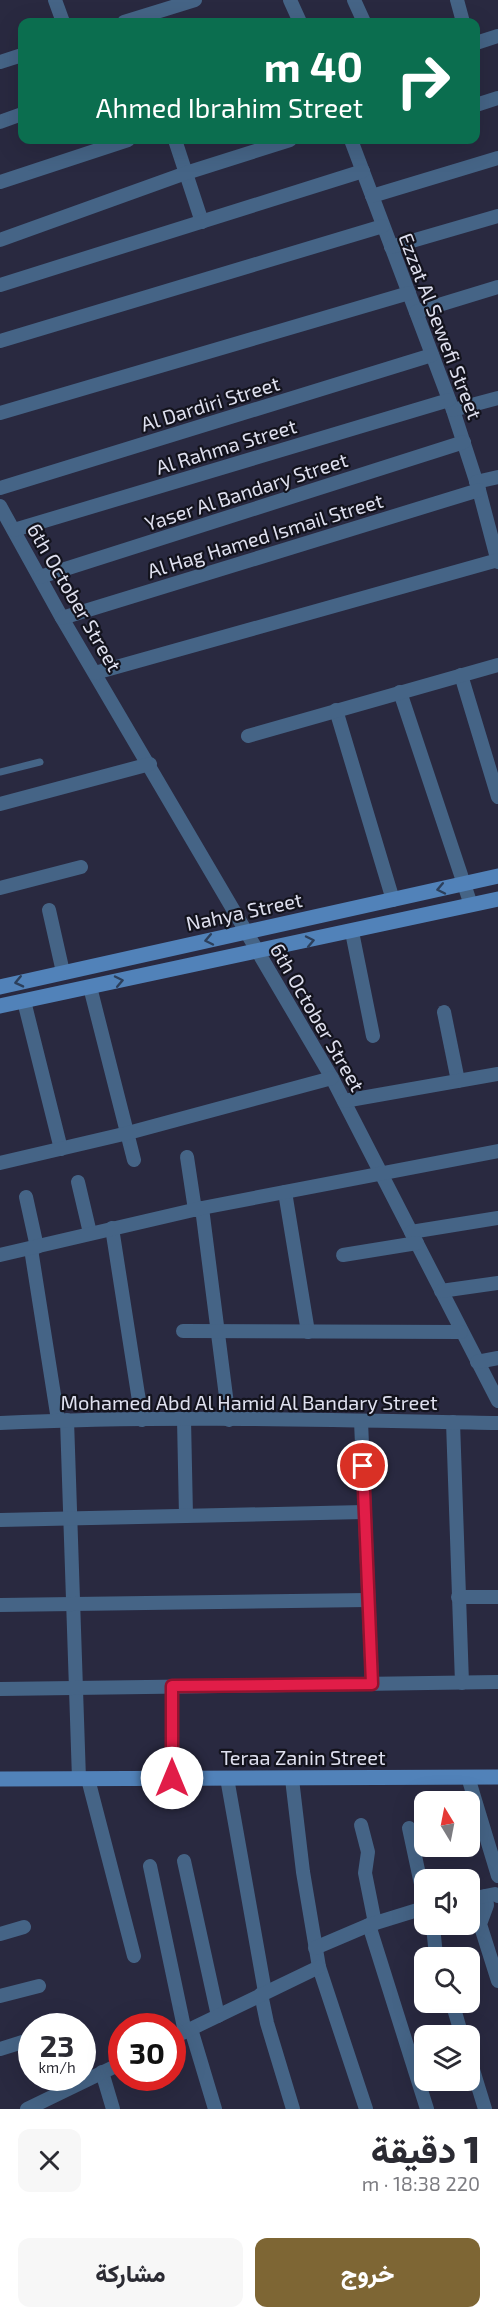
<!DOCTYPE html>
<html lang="ar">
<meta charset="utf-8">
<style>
body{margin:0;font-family:"Exo 2",Vazirmatn,sans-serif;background:#f7f7f7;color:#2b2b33;direction:rtl;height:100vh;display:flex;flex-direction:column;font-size:22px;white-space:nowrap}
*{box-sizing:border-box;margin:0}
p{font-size:20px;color:#7c7c81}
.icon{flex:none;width:33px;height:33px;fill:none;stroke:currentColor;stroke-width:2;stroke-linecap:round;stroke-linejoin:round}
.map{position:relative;height:2109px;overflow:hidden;direction:ltr}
.side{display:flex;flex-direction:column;background:#fff;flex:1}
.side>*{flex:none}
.hud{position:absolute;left:18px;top:18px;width:462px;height:126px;border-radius:12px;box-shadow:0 6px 24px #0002;direction:rtl;background:#0b6e4f;color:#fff;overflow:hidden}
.needle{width:39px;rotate:350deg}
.controls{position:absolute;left:414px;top:1791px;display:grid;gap:12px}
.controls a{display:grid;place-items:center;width:66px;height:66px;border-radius:12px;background:#fff;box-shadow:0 6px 24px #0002;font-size:30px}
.speed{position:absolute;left:18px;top:2013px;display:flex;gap:12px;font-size:30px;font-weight:700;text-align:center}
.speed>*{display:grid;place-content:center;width:78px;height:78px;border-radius:50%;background:#fff;box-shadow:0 6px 24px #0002;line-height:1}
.speed small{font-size:15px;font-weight:400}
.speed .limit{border:9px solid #d22;background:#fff;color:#111}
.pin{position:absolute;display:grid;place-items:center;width:51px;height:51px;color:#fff;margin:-26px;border:3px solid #fff;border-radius:50%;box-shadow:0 2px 6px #0007}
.me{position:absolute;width:66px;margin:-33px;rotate:0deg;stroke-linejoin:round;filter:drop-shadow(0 0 4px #0008)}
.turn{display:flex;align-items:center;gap:21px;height:126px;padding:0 18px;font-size:27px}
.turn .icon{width:78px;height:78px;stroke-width:2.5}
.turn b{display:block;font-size:42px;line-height:51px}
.round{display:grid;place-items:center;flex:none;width:63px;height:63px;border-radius:12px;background:#f7f7f7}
.overview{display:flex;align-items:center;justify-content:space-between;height:102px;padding:0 18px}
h1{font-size:36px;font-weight:800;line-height:45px}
.primary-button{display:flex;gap:12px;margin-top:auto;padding:12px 18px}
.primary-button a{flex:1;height:69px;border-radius:12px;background:#7e6634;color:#fff;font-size:24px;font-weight:800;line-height:69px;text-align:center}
.primary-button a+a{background:#f7f7f7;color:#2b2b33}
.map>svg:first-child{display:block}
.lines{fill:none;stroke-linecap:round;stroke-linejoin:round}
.lane{stroke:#456486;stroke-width:7}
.street{stroke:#456486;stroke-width:14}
.secondary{stroke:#5182b9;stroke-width:15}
.oneway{stroke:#2c3f5b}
.route-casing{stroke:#92132f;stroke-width:15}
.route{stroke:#e11d48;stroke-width:10}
.labels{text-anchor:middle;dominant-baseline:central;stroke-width:4.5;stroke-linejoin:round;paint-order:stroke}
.street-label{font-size:20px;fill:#dfe0ef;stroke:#13131d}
</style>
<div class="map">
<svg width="498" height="2109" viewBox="0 0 498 2109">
<rect width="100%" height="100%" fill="#292940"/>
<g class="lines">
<!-- lane -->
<path class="lane" d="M0,772l40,-10"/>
<!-- street -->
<g class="street">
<path d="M55,0l8,22"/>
<path d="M290,0l10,22"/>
<path d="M354,0l10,22"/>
<path d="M457,0l6,22"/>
<path d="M124,22l71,-22"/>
<path d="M476,43l22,-7"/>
<path d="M0,62l22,-7"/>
<path d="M476,105l22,-7"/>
<path d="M0,122l22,-8"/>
<path d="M175,140l27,82"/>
<path d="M351,140l102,270 26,80 19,72"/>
<path d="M0,182l128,-42"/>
<path d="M372,196l126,-38"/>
<path d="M0,240l186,-67 104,-33"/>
<path d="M391,247l107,-31"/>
<path d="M0,285l363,-114"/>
<path d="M416,312l82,-25"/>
<path d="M0,341l383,-115"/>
<path d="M453,410l45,-12"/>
<path d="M0,413l409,-120"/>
<path d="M476,482l22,-5"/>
<path d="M0,488l432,-133"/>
<path d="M0,506l62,112 270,460 166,323"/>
<path d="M14,530l435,-130"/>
<path d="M40,577l424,-135"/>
<path d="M62,618l417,-128"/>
<path d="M95,673l403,-113"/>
<path d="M461,675l37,122"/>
<path d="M400,692l71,213"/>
<path d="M336,710l57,190"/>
<path d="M248,736l250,-71"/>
<path d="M0,804l150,-40"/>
<path d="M0,888l81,-21"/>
<path d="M49,910l14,62"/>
<path d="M352,932l21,104"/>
<path d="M90,987l44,173"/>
<path d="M24,1001l37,148"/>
<path d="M444,1012l14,69"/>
<path d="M344,1101l154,-27"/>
<path d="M187,1157l8,53"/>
<path d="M0,1163l128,-30 204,-55"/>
<path d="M78,1182l12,51"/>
<path d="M285,1192l23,140"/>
<path d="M26,1197l11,50"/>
<path d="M202,1208l27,212"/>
<path d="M112,1228l30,192"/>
<path d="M411,1232l87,-14"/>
<path d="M31,1249l27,171"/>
<path d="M0,1255l202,-47 296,-57"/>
<path d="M343,1255l74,-12"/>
<path d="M441,1291l57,-8"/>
<path d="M183,1331l278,1"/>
<path d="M477,1362l21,-4"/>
<path d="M184,1419l2,97"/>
<path d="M67,1420l12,359"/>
<path d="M361,1421l11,263"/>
<path d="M453,1422l9,261"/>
<path d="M0,1423c166,-8 332,-3 498,0"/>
<path d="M0,1520l364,-8"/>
<path d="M458,1597h40"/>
<path d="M0,1605l368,-5"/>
<path d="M0,1689l498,-7"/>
<path d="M468,1777l30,99"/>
<path d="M172,1778v-92"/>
<path d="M227,1778l38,214"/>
<path d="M88,1779l46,177"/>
<path d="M292,1779l11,93 16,95 47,142"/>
<path d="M361,1825l7,27 -3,21 10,50"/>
<path d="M409,1828l15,70"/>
<path d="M184,1861l34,155"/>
<path d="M150,1866l35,166"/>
<path d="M486,1896l1,9 -7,19 18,57"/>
<path d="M470,1899l25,-5 3,2"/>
<path d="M432,1924c3,12 2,22 5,34"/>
<path d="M369,1925l58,184"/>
<path d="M0,1934l24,-7"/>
<path d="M315,1948l54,-23 55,-17"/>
<path d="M261,1994l6,29 26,86"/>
<path d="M0,1996l39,-10"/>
<path d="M452,2002l10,34"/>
<path d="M191,2029l24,80"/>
<path d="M172,2038l147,-71"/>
<path d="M0,2049l32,-10"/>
<path d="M470,2060l15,49"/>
<path d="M102,2072l11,37"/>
<path d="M27,2109l95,-46"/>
</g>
<!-- secondary -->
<g class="secondary">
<path d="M0,987l498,-111"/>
<path d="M0,1006l498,-107"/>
<path d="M0,1779l498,-2"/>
</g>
</g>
<!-- one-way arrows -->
<defs><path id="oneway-chevron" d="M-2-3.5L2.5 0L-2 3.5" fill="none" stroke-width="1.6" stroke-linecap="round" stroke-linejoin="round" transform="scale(1.5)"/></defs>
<g class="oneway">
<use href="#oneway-chevron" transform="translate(441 889) rotate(168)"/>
<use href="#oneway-chevron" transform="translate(209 940) rotate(168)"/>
<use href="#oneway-chevron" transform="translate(310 941) rotate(-12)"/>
<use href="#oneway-chevron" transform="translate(119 981) rotate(-12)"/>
<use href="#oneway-chevron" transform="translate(19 982) rotate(167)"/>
</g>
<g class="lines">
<defs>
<path id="route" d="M172,1778v-92l200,-2 -9,-218"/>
</defs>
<!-- route casing -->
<use href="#route" class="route-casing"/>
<!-- route -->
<use href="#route" class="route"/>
</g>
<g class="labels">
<!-- street labels -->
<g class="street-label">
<text transform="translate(441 326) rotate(69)">Ezzat Al Sewefi Street</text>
<text transform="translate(210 403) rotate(-17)">Al Dardiri Street</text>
<text transform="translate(226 446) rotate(-17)">Al Rahma Street</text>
<text transform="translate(246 491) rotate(-18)">Yaser Al Bandary Street</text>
<text transform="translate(265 535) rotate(-17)">Al Hag Hamed Ismail Street</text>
<text transform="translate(75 597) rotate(60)">6th October Street</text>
<text transform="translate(244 911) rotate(-12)">Nahya Street</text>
<text transform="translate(318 1017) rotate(60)">6th October Street</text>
<text x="249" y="1402">Mohamed Abd Al Hamid Al Bandary Street</text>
<text x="303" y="1757">Teraa Zanin Street</text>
</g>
</g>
</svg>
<div class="controls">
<a><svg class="needle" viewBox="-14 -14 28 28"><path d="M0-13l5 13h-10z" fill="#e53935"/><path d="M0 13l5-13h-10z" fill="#7c7c81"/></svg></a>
<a><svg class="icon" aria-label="sound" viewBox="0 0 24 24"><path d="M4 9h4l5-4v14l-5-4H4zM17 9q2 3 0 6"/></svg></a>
<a><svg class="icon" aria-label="search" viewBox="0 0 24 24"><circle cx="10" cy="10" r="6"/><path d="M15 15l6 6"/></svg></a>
<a><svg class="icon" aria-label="layers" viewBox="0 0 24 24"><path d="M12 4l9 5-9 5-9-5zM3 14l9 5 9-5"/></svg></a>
</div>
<div class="speed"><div>23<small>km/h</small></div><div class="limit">30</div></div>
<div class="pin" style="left:363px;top:1466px;background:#d93025"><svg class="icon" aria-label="arrive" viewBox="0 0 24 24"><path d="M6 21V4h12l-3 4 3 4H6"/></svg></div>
<svg class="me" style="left:172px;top:1778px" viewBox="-20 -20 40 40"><circle r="19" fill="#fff"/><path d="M0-13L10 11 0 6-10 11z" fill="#e11d48"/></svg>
<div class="hud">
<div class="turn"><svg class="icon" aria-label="right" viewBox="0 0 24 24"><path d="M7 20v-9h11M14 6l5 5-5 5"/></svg><div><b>40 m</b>Ahmed Ibrahim Street</div></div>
</div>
</div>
<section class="side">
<div class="overview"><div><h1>1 دقيقة</h1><p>220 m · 18:38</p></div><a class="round"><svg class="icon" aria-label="close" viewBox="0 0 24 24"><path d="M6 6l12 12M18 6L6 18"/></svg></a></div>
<div class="primary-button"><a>خروج</a><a>مشاركة</a></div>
</section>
